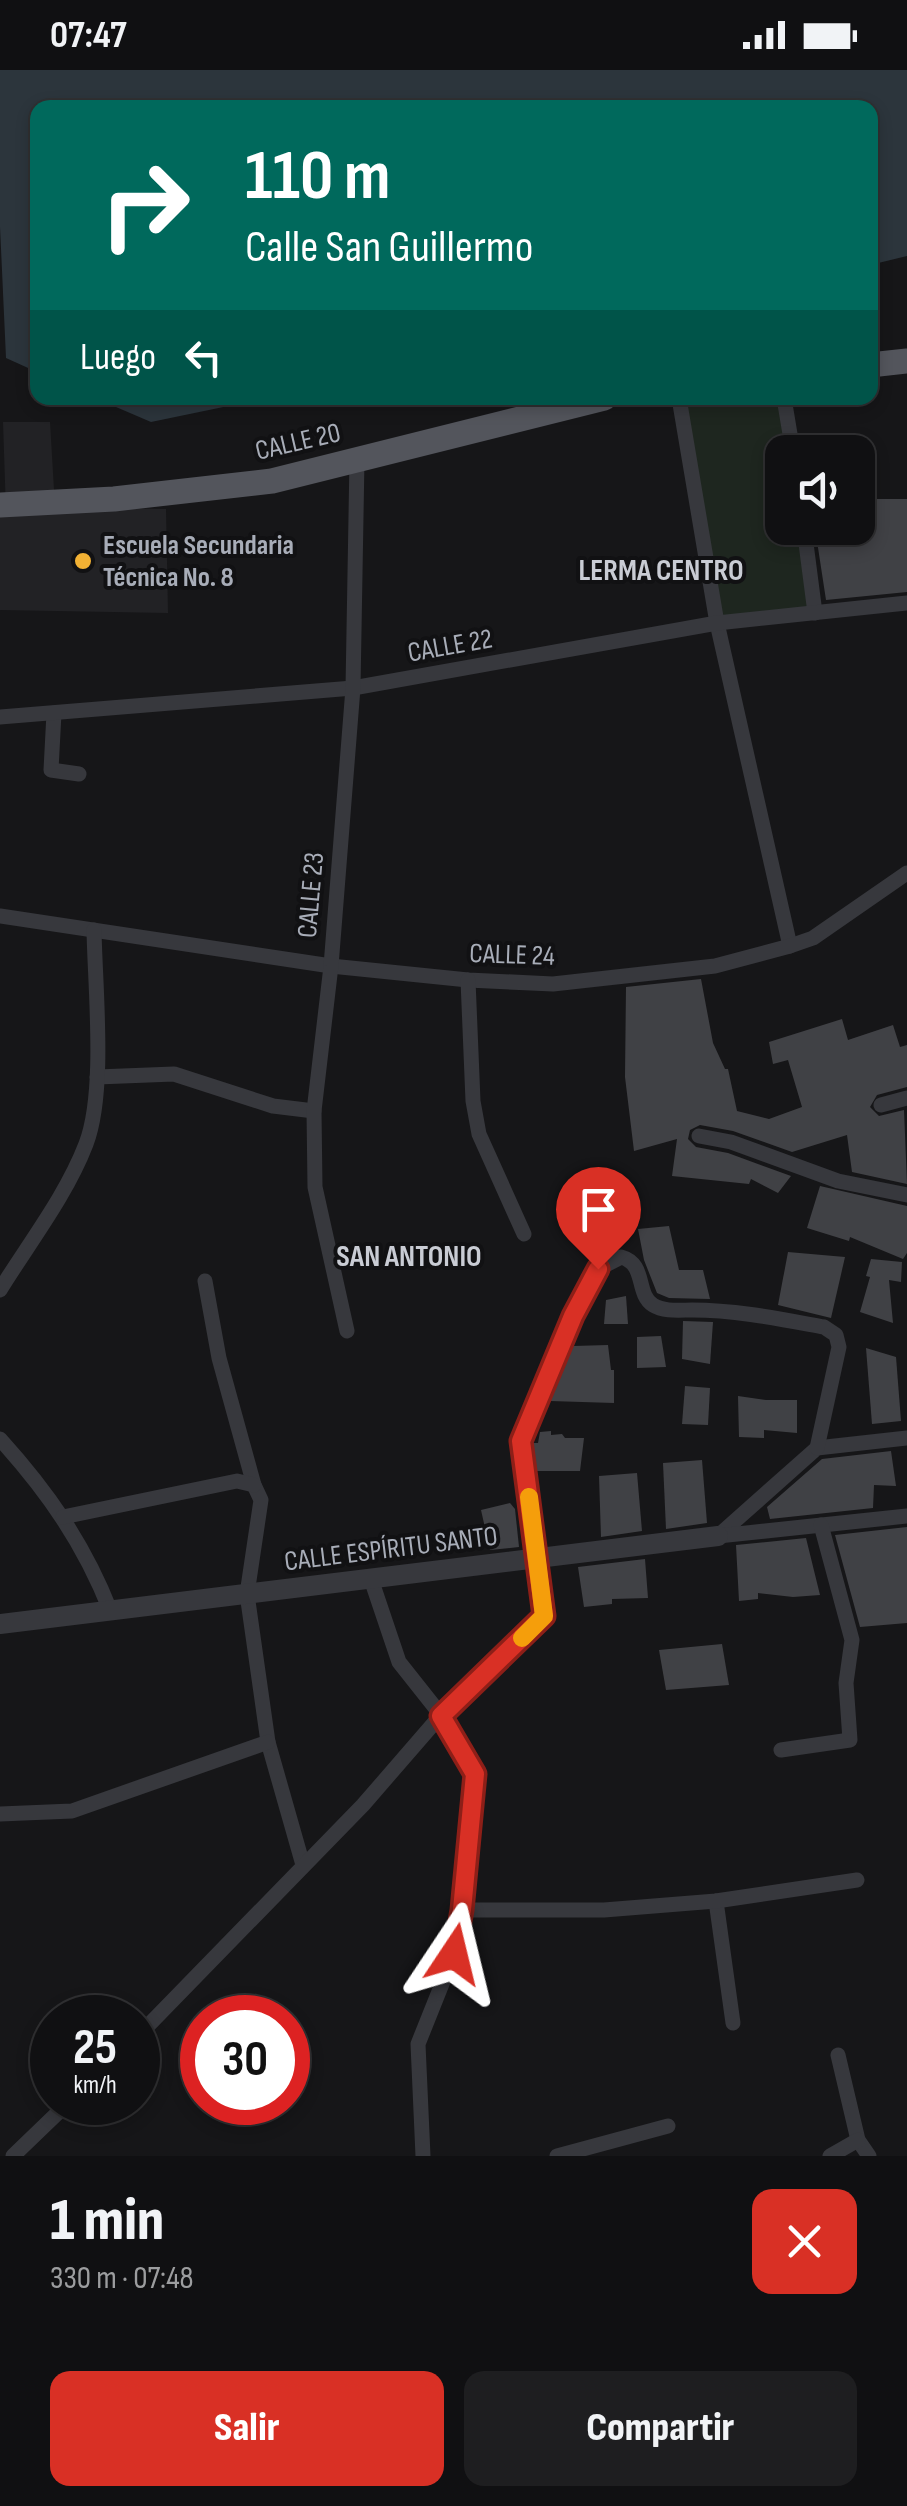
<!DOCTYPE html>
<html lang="es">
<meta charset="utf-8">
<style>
body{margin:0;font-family:"Sofia Sans Condensed",sans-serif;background:#1e1e20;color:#f1f3f6;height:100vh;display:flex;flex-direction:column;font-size:38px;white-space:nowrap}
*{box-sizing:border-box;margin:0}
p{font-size:32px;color:#9c9d9f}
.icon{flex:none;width:55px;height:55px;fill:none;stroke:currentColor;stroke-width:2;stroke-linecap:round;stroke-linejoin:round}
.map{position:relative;height:2086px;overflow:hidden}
.details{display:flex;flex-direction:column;background:#101012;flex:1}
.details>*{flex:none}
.hud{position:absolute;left:30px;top:30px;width:848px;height:305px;border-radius:20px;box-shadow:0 5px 15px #0003,0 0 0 2px #303032;background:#00695c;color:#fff;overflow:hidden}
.fabs{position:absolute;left:765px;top:365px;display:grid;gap:20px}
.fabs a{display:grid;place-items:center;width:110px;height:110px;border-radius:20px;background:#101012;box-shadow:0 5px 15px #0003,0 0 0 2px #303032;font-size:50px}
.speed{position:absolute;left:30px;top:1925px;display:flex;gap:20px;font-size:50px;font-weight:700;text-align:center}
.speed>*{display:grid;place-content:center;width:130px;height:130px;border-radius:50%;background:#101012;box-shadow:0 5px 15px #0003,0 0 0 2px #303032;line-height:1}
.speed small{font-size:25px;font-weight:400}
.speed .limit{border:15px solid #d22;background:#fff;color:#111}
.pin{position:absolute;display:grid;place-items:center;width:85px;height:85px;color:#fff;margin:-102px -42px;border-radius:50% 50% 50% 0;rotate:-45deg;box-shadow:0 0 10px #0007}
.pin .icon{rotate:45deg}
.me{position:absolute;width:110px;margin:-55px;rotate:10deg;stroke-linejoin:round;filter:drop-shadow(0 0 8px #0008)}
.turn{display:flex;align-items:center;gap:35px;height:210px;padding:0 50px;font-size:45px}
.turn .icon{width:130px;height:130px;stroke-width:2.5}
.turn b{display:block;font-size:70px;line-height:85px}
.then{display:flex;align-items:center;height:95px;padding:0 50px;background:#0003;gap:20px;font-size:38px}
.round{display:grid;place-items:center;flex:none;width:105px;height:105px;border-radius:20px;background:#1e1e20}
.overview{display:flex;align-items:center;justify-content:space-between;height:170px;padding:0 50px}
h1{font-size:60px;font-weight:800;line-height:75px}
.cta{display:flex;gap:20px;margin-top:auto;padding:20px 50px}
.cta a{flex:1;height:115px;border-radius:20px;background:#d93025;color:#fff;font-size:40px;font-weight:800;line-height:115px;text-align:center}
.cta a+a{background:#1e1e20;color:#f1f3f6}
.status{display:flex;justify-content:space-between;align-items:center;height:70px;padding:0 50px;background:#101012;direction:ltr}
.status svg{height:28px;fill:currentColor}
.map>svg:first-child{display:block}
.built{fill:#222225}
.green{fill:#1e261f}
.water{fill:#2c353c}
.building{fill:#404145}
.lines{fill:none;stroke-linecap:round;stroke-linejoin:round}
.minor{stroke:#37383d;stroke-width:15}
.tertiary{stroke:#37383d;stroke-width:20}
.primary{stroke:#53555c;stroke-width:25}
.route-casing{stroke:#8d1f18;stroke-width:25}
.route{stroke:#d93025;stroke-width:18}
.slow{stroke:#f59e0b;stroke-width:18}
.poi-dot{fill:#f2b134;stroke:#111113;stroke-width:4}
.labels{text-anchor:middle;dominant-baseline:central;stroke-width:8;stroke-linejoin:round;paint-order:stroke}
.street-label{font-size:28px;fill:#a8adb8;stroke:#111113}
.poi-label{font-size:28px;font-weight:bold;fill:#a8adb8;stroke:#111113;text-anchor:start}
.neighbourhood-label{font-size:30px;font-weight:bold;fill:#c9ccd4;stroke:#111113}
</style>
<div class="status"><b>07:47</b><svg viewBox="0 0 49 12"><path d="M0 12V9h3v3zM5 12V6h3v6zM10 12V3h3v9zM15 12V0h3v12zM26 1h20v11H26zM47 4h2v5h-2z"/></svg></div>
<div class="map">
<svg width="907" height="2086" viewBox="0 0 907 2086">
<rect width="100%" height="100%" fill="#161618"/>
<!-- built -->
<path class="built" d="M3,352h47l5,85 111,2 2,104 -168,-3v-97l6,-1z"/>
<!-- green -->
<path class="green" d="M679,328h107l6,54h-10v76h20l13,85 -98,10z"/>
<!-- water -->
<g class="water">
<path d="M0,0h907v186l-37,9v-157h-832l-1,264 -31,-14 -6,-131z"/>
<path d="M95,328h172l-116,24z"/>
</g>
<!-- building -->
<g class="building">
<path d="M858,429h49v93l-81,8 -11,-72h43z"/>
<path d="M701,909l12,64 12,26h3l9,42 32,8 33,-12 -14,-47 -15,4 -4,-22 73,-23 6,21 45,-15 7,22 7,-2v42l-30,8 -7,12 9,9 25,-6 3,74 -55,-12 -5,-37 -55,17 -59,-21 -33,-6 -10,5 -2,9 8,8 32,6 63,23 -13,17 -27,-14 -2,5 -77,-8 5,-37 -43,12 -9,-74 1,-90z"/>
<path d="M820,1116l87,20v47l-4,6 -53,-22 -1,4 -42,-13z"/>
<path d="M669,1156l10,44h24l7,29 -41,-1 -12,-5 -13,-33 -6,-31z"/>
<path d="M788,1182l57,5 -14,61 -53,-13z"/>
<path d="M871,1189l31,3 -1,20 -12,-2 4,43 -33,-11 10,-35 -4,-1z"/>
<path d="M626,1226l2,28h-24l2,-24z"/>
<path d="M683,1251l30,1 -3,42 -28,-5z"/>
<path d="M661,1266l5,31 -29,1v-31z"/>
<path d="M608,1275l3,25h3v33l-64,-2 23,-55z"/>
<path d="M866,1278l30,9 5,64 -29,3z"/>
<path d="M685,1316l25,2 -2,37 -26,-1z"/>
<path d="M738,1326l28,4h31v33l-33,-3v8l-25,-1z"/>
<path d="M551,1361v4l11,-1 3,4h19l-4,33h-44l-3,-28h5l2,-11z"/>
<path d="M891,1381l5,35 -22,-1 -1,23 -103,11 -3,-12 55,-48z"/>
<path d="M702,1390l5,63 -41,6 -3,-66z"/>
<path d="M637,1403l5,58 -41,6 -2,-61z"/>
<path d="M510,1433l5,6 4,38 -29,3 -9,-40z"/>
<path d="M907,1457v96l-47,4 -25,-92z"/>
<path d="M806,1468l14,57 -27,2 -35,-4v6l-19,2 -3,-56z"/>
<path d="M645,1489l3,39 -36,1v5l-28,3 -6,-40z"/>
<path d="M722,1574l7,41 -63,5 -7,-40z"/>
</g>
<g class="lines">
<!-- minor -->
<g class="minor">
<path d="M679,328l38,225 73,323"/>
<path d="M784,328l9,54"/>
<path d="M804,458l11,85"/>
<path d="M54,643l-3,57 28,4"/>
<path d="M0,647l353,-29 364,-65 190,-20"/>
<path d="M0,846l331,50 137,14 85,4 162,-18 75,-20 23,-8 94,-65"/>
<path d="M468,910l5,121 6,33 45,100"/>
<path d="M97,1007l77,-3 99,32 41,5"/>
<path d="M881,1035l26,-7"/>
<path d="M699,1066l32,6 107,39 69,14"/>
<path d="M205,1211l14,77 35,127 7,15 -14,94 21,148 35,123"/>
<path d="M0,1220c29,-47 66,-94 86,-146 20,-52 9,-156 8,-214"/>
<path d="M347,1261l-32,-144 -1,-76 17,-145 22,-278 4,-229"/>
<path d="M0,1369c48,53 84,105 110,171"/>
<path d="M63,1447l174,-36 17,4"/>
<path d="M718,1466l99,-88 90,-10"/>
<path d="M718,1466l189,-20"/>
<path d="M371,1509l28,83 42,53 34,59 -13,136 -8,44 -36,90 5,112"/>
<path d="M781,1680l69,-10 -4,-57 6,-43 -31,-115"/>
<path d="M0,1744l72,-3 196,-69"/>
<path d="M716,1831l17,122"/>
<path d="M462,1840h142l112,-9 141,-21"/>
<path d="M138,1966l225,-231 78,-90 103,-99 -23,-175 52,-125 25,-47 23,-12c26,7 14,36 32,48 11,7 27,5 39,5 45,0 88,9 132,17l12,8 3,12 -22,101"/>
<path d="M838,1985l20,85 11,16"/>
<path d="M13,2086l56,-54"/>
<path d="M557,2086l111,-30"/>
<path d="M830,2086l28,-16"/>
</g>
<!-- tertiary -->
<path class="tertiary" d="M0,1554l718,-88"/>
<!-- primary -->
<g class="primary">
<path d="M870,295l37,-4"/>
<path d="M0,435l114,-6 158,-18 332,-83"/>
</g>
</g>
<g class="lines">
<defs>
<path id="route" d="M454,1884l8,-44 13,-136 -34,-58 103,-100 -23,-175 52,-125 25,-47"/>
</defs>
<!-- route casing -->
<use href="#route" class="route-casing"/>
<!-- route -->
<use href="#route" class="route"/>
<!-- slow -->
<path class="slow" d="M522,1568l22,-22 -15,-119"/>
</g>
<!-- markers -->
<circle class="poi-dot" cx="83" cy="491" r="10"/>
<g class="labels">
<!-- street labels -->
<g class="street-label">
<text transform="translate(298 372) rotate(-13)">CALLE 20</text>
<text transform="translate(450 576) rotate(-10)">CALLE 22</text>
<text transform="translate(311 825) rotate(-85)">CALLE 23</text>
<text transform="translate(512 885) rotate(2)">CALLE 24</text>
<text transform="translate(391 1479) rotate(-7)">CALLE ESPÍRITU SANTO</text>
</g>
<!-- poi labels -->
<g class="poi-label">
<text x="103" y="475">Escuela Secundaria<tspan x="103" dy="32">Técnica No. 8</tspan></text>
</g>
<!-- neighbourhood labels -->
<g class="neighbourhood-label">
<text x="661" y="501">LERMA CENTRO</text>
<text x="409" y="1187">SAN ANTONIO</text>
</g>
</g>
</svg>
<div class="fabs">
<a><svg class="icon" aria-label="sound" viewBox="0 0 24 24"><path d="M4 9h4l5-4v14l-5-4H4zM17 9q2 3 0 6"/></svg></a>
</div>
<div class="speed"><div>25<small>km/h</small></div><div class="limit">30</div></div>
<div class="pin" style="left:598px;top:1199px;background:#d93025"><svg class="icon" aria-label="arrive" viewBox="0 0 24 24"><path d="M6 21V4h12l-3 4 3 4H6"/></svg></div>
<svg class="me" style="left:454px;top:1884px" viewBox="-20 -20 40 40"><path d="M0-17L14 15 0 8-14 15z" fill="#d93025" stroke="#fff" stroke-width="4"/></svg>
<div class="hud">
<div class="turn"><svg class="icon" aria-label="right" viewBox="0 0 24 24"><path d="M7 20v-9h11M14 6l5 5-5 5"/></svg><div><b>110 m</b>Calle San Guillermo</div></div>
<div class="then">Luego<svg class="icon" aria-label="left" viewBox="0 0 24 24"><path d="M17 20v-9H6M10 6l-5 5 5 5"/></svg></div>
</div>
</div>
<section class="details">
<div class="overview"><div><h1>1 min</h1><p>330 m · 07:48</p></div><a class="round" style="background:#d93025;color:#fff"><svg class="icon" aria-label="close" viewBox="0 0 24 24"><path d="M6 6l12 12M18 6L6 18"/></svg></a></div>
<div class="cta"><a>Salir</a><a>Compartir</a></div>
</section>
